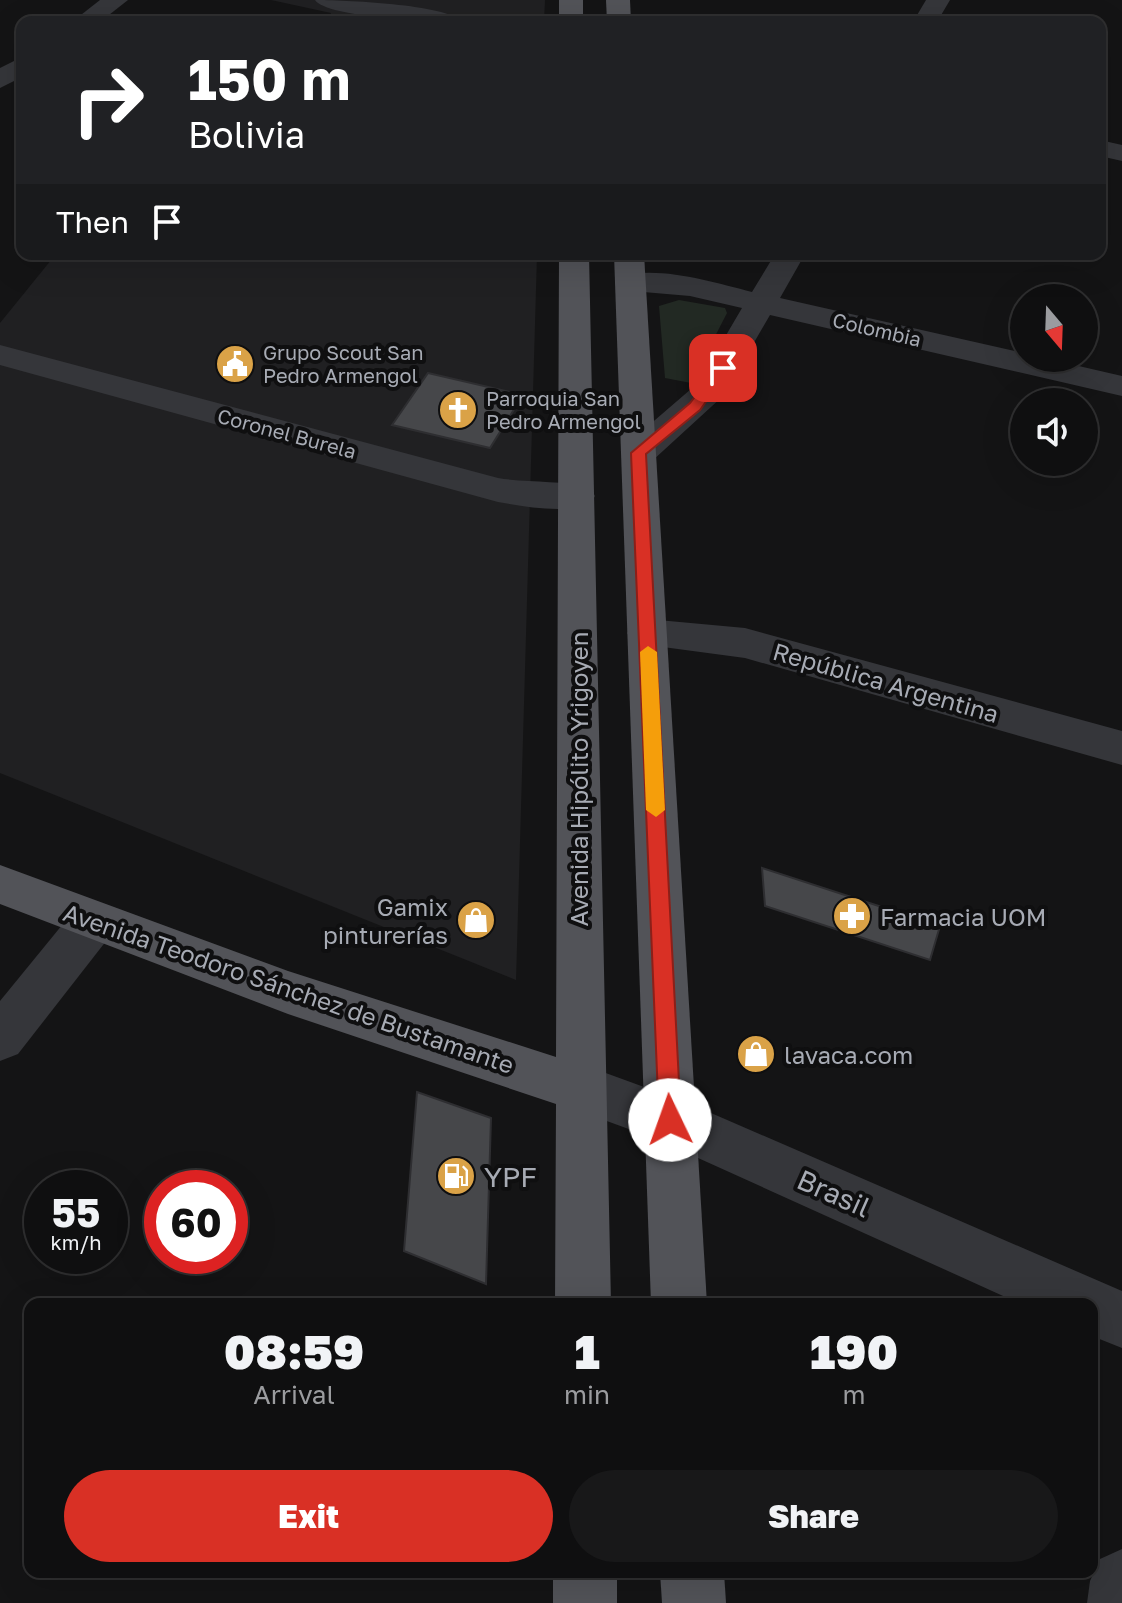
<!DOCTYPE html>
<meta charset="utf-8">
<style>
body{margin:0;font-family:"Golos Text",sans-serif;background:#181819;color:#f1f3f6;height:100vh;display:flex;flex-direction:column;font-size:30px;white-space:nowrap}
*{box-sizing:border-box;margin:0}
p{font-size:26px;color:#9b9c9f}
.icon{flex:none;width:44px;height:44px;fill:none;stroke:currentColor;stroke-width:2;stroke-linecap:round;stroke-linejoin:round}
.map{position:relative;flex:1;overflow:hidden}
.panel{position:absolute;left:24px;top:1298px;width:1074px;height:280px;display:flex;flex-direction:column;background:#0f0f10;border-radius:16px;box-shadow:0 8px 32px #0002,0 0 0 2px #2f2f30}
.panel>*{flex:none}
.top-card{position:absolute;left:16px;top:16px;width:1090px;height:244px;border-radius:16px;box-shadow:0 8px 32px #0002,0 0 0 2px #2f2f30;background:#202124;color:#fff;overflow:hidden}
.needle{width:52px;rotate:161deg}
.tools{position:absolute;left:1010px;top:284px;display:grid;gap:16px}
.tools a{display:grid;place-items:center;width:88px;height:88px;border-radius:50%;background:#0f0f10;box-shadow:0 8px 32px #0002,0 0 0 2px #2f2f30;font-size:40px}
.speed{position:absolute;left:24px;top:1170px;display:flex;gap:16px;font-size:40px;font-weight:700;text-align:center}
.speed>*{display:grid;place-content:center;width:104px;height:104px;border-radius:50%;background:#0f0f10;box-shadow:0 8px 32px #0002,0 0 0 2px #2f2f30;line-height:1}
.speed small{font-size:20px;font-weight:400}
.speed .limit{border:12px solid #d22;background:#fff;color:#111}
.pin{position:absolute;display:grid;place-items:center;width:68px;height:68px;color:#fff;margin:-34px;border-radius:16px;box-shadow:0 4px 12px #0006}
.me{position:absolute;width:88px;margin:-44px;rotate:357deg;stroke-linejoin:round;filter:drop-shadow(0 0 6px #0008)}
.turn{display:flex;align-items:center;gap:28px;height:168px;padding:0 40px;font-size:36px}
.turn .icon{width:104px;height:104px;stroke-width:2.5}
.turn b{display:block;font-size:56px;line-height:68px}
.then{display:flex;align-items:center;height:76px;padding:0 40px;background:#0003;gap:16px;font-size:30px}
.eta{display:flex;justify-content:space-evenly;align-items:center;height:136px;text-align:center}
.eta b{font-size:48px;font-weight:800;line-height:56px}
.action{display:flex;gap:16px;margin-top:auto;padding:16px 40px}
.action a{flex:1;height:92px;border-radius:48px;background:#d93025;color:#fff;font-size:32px;font-weight:800;line-height:92px;text-align:center}
.action a+a{background:#181819;color:#f1f3f6}
.map>svg:first-child{display:block}
.built{fill:#202022}
.green{fill:#222923}
.building{fill:#46474a;stroke:#2e2e31;stroke-width:2}
.lines{fill:none;stroke-linecap:round;stroke-linejoin:round}
.street{fill:#35363a;fill-rule:evenodd}
.primary{fill:#525358;fill-rule:evenodd}
.route{fill:#d93025;stroke:#8d1f18;stroke-width:2}
.slow{fill:#f59e0b}
.labels{text-anchor:middle;dominant-baseline:central;stroke-width:8;stroke-linejoin:round;paint-order:stroke}
.far-street-label{font-size:20px;fill:#a7abb4;stroke:#0f0f10}
.far-poi-label{font-size:20px;fill:#a7abb4;stroke:#0f0f10;text-anchor:start}
.street-label{font-size:24px;fill:#a7abb4;stroke:#0f0f10}
.poi-label{font-size:24px;fill:#a7abb4;stroke:#0f0f10;text-anchor:start}
.near-poi-label{font-size:28px;fill:#a7abb4;stroke:#0f0f10;text-anchor:start}
.near-street-label{font-size:28px;fill:#a7abb4;stroke:#0f0f10}
</style>
<div class="map">
<svg width="1122" height="1603" viewBox="0 0 1122 1603">
<rect width="100%" height="100%" fill="#141415"/>
<!-- built -->
<g class="built">
<path d="M271,0h274l-1,22h-216l3,-9z"/>
<path d="M56,254h481l-21,726 -516,-207v-450z"/>
</g>
<!-- green -->
<path class="green" d="M679,300l46,8 2,5 -36,70 -26,-5 -6,-72z"/>
<!-- building -->
<g class="building">
<path d="M428,373l95,22 -33,53 -98,-23z"/>
<path d="M762,868l178,58 -10,34 -165,-54z"/>
<path d="M417,1092l74,26 -5,166 -82,-33z"/>
</g>
<g class="lines">
<!-- street -->
<g class="street">
<path d="M100,0h28l-28,22h-28z"/>
<path d="M315,0c25,0 134,4 146,22 -24,0 -134,-4 -146,-22z"/>
<path d="M926,0h24l-13,22h-24z"/>
<path d="M22,57v20l-22,11v-20z"/>
<path d="M1100,140l22,5v16l-22,-5z"/>
<path d="M775,254h30l-25,44 244,55v5h20l78,18v20l-352,-81 -47,81 -71,65 -13,3 -13,-3 -5,-8 5,-8 72,-62 44,-75 -52,-12 -70,-6 -5,-7 5,-7c42,-10 92,6 132,16z"/>
<path d="M0,345l498,133c30,5 63,2 92,9l5,9 -5,9c-30,8 -62,2 -92,-3l-498,-137z"/>
<path d="M647,619l98,9 377,103v34l-377,-107 -112,-15 -6,-10 6,-10z"/>
<path d="M93,902l17,6 6,14 -6,14 -92,118 -18,7v-60l76,-93z"/>
<path d="M581,1064l107,39 434,188v57l-30,-12v-32h-71l-365,-165 -93,-34 -8,-17 8,-17z"/>
<path d="M1122,1549v54h-35l3,-22 10,-22z"/>
</g>
<!-- primary -->
<g class="primary">
<rect x="559" y="0" width="24" height="22"/>
<path d="M606,0h24l1,22h-24z"/>
<path d="M559,254h30l22,1050h-56l1,-200 -268,-90 -288,-110v-39l288,106 268,86z"/>
<path d="M614,254h30l63,1050h-56z"/>
<rect x="553" y="1572" width="64" height="31"/>
<path d="M660,1572h64l2,31h-64z"/>
</g>
</g>
<!-- route -->
<path class="route" d="M719,365l11,3 -30,42 -54,44 35,666 -4,8 -7,2 -8,-2 -3,-8 -28,-667 59,-50z"/>
<!-- slow -->
<path class="slow" d="M648,646l9,6 8,158 -9,7 -10,-7 -6,-158z"/>
<!-- icons -->
<defs>
<symbol id="civic-disc" viewBox="-11 -11 22 22"><circle r="9.5" fill="#daa247" stroke="#0f0f10"/><path d="M-.6-6.5H3V-4.5H.6V-3L4-1V1h2V6H-6V1h2V-1L-.6-3ZM-1.2 2.5V6h2.4V2.5Z" fill="#fff"/></symbol>
<symbol id="church-disc" viewBox="-11 -11 22 22"><circle r="9.5" fill="#daa247" stroke="#0f0f10"/><path d="M-1.2-6h2.4v3.5h3.3v2.4h-3.3V6h-2.4V-.1h-3.3v-2.4h3.3Z" fill="#fff"/></symbol>
<symbol id="pharmacy-disc" viewBox="-11 -11 22 22"><circle r="9.5" fill="#daa247" stroke="#0f0f10"/><path d="M-2-6h4v4h4v4h-4v4h-4v-4h-4v-4h4Z" fill="#fff"/></symbol>
<symbol id="shop-disc" viewBox="-11 -11 22 22"><circle r="9.5" fill="#daa247" stroke="#0f0f10"/><path d="M-5-2.5h2.3a2.7 3.5 0 0 1 5.4 0H5L5.5 6h-11ZM-1.5-2.5h3a1.5 2.3 0 0 0-3 0Z" fill="#fff"/></symbol>
<symbol id="fuel-disc" viewBox="-11 -11 22 22"><circle r="9.5" fill="#daa247" stroke="#0f0f10"/><path d="M-5.5-6h7V0h2V4h1.3V-2.5L3-4.5l.8-.8L6-3V5H2.5V1h-1V6h-7ZM-4.2-4.7v3.2H.2V-4.7Z" fill="#fff"/></symbol>
</defs>
<g fill-rule="evenodd">
<use href="#civic-disc" x="213" y="342" width="44" height="44"/>
<use href="#church-disc" x="436" y="388" width="44" height="44"/>
<use href="#pharmacy-disc" x="830" y="894" width="44" height="44"/>
<use href="#shop-disc" x="454" y="898" width="44" height="44"/>
<use href="#shop-disc" x="734" y="1032" width="44" height="44"/>
<use href="#fuel-disc" x="434" y="1154" width="44" height="44"/>
</g>
<g class="labels">
<!-- far-street labels -->
<g class="far-street-label">
<text transform="translate(877 329) rotate(13)">Colombia</text>
<text transform="translate(287 433) rotate(15)">Coronel Burela</text>
</g>
<!-- far-poi labels -->
<g class="far-poi-label">
<text x="263" y="352">Grupo Scout San<tspan x="263" dy="23">Pedro Armengol</tspan></text>
<text x="486" y="398">Parroquia San<tspan x="486" dy="23">Pedro Armengol</tspan></text>
</g>
<!-- street labels -->
<g class="street-label">
<text transform="translate(886 682) rotate(16)">República Argentina</text>
<text transform="translate(578 779) rotate(-90)">Avenida Hipólito Yrigoyen</text>
<text transform="translate(289 988) rotate(19)">Avenida Teodoro Sánchez de Bustamante</text>
</g>
<!-- poi labels -->
<g class="poi-label">
<text x="448" y="906" text-anchor="end">Gamix<tspan x="448" dy="28">pinturerías</tspan></text>
<text x="880" y="916">Farmacia UOM</text>
<text x="784" y="1054">lavaca.com</text>
</g>
<!-- near-poi labels -->
<g class="near-poi-label">
<text x="484" y="1176">YPF</text>
</g>
<!-- near-street labels -->
<g class="near-street-label">
<text transform="translate(834 1193) rotate(24)">Brasil</text>
</g>
</g>
</svg>
<div class="tools">
<a><svg class="needle" viewBox="-14 -14 28 28"><path d="M0-13l5 13h-10z" fill="#e53935"/><path d="M0 13l5-13h-10z" fill="#9b9c9f"/></svg></a>
<a><svg class="icon" aria-label="sound" viewBox="0 0 24 24"><path d="M4 9h4l5-4v14l-5-4H4zM17 9q2 3 0 6"/></svg></a>
</div>
<div class="speed"><div>55<small>km/h</small></div><div class="limit">60</div></div>
<div class="pin" style="left:723px;top:368px;background:#d93025"><svg class="icon" aria-label="arrive" viewBox="0 0 24 24"><path d="M6 21V4h12l-3 4 3 4H6"/></svg></div>
<svg class="me" style="left:670px;top:1120px" viewBox="-20 -20 40 40"><circle r="19" fill="#fff"/><path d="M0-13L10 11 0 6-10 11z" fill="#d93025"/></svg>
<div class="top-card">
<div class="turn"><svg class="icon" aria-label="right" viewBox="0 0 24 24"><path d="M7 20v-9h11M14 6l5 5-5 5"/></svg><div><b>150 m</b>Bolivia</div></div>
<div class="then">Then<svg class="icon" aria-label="arrive" viewBox="0 0 24 24"><path d="M6 21V4h12l-3 4 3 4H6"/></svg></div>
</div>
<section class="panel">
<div class="eta">
<div><b>08:59</b><p>Arrival</p></div>
<div><b>1</b><p>min</p></div>
<div><b>190</b><p>m</p></div>
</div>
<div class="action"><a>Exit</a><a>Share</a></div>
</section>
</div>
